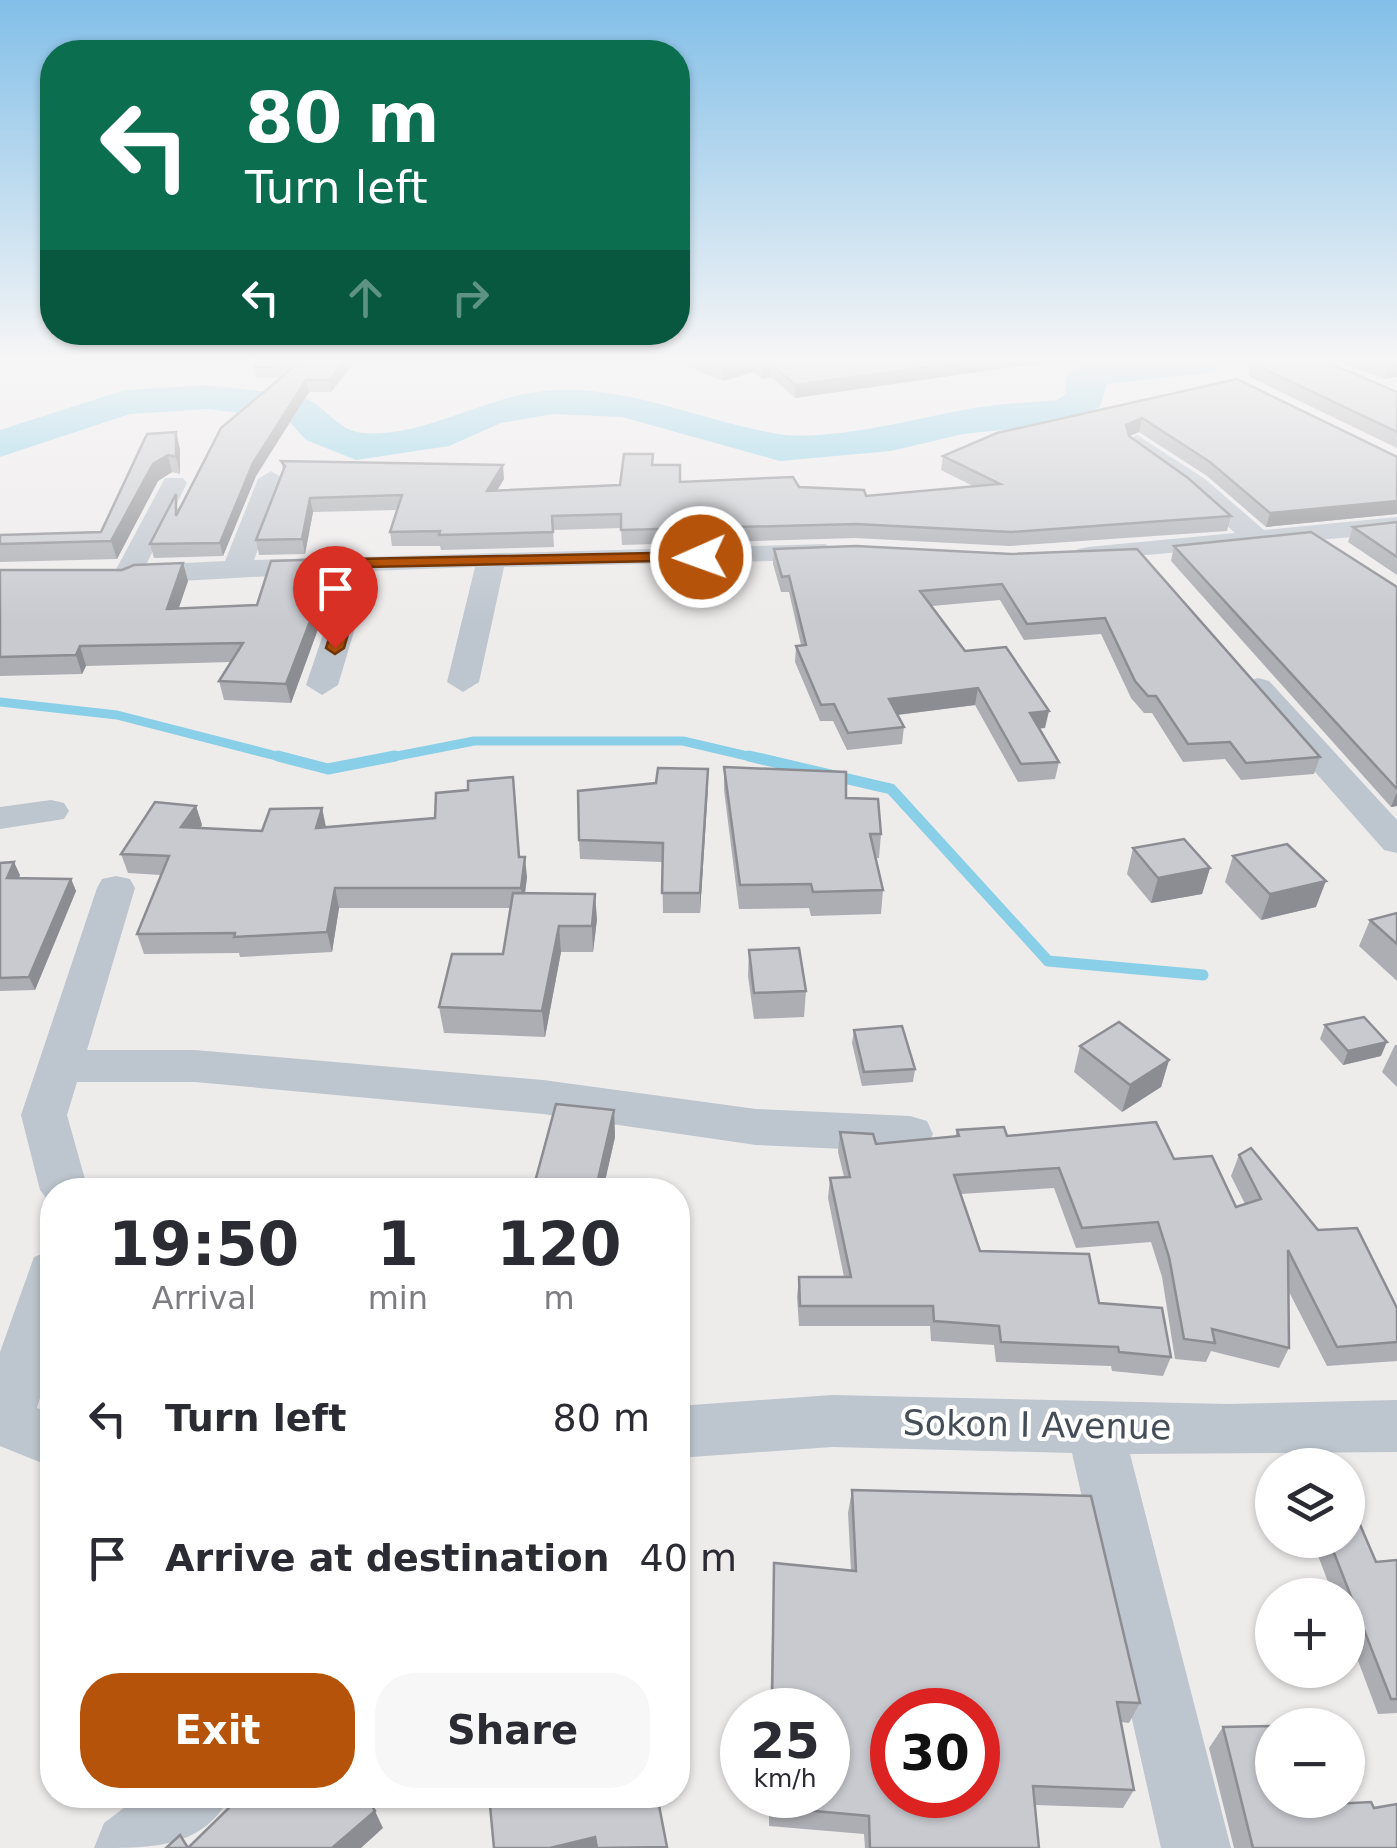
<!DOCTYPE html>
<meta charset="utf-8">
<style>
body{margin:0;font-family:"DejaVu Sans",sans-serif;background:#f7f7f7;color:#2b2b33;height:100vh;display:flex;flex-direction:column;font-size:38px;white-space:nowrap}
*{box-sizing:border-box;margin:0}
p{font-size:32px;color:#7c7c81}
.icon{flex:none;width:55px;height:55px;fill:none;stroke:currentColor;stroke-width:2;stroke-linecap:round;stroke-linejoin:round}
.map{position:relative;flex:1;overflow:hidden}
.side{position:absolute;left:40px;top:1178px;width:650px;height:630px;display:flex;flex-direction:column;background:#fff;border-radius:40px;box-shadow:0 2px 8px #0004}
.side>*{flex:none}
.banner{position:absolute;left:40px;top:40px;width:650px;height:305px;border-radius:40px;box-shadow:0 2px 8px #0004;background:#0b6e4f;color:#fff;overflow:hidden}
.fabs{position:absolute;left:1255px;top:1448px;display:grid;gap:20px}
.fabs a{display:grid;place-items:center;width:110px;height:110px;border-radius:50%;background:#fff;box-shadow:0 2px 8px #0004;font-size:50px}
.speed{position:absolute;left:720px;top:1688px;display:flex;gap:20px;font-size:50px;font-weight:700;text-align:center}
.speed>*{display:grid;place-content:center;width:130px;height:130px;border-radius:50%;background:#fff;box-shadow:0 2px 8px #0004;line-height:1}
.speed small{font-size:25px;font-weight:400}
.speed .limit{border:15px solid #d22;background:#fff;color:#111}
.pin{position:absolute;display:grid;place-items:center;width:85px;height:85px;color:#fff;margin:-102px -42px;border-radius:50% 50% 50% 0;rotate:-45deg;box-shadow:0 0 10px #0007}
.pin .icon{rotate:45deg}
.me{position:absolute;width:110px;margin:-55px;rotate:268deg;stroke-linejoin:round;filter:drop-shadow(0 0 8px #0008)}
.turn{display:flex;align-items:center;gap:35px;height:210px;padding:0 40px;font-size:45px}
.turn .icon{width:130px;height:130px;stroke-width:2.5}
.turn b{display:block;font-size:70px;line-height:85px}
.lanes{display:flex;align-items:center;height:95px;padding:0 40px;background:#0003;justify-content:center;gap:50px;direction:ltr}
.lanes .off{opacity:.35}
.eta{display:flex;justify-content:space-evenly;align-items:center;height:170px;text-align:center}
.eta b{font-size:60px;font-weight:700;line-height:70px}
.action{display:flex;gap:20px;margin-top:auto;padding:20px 40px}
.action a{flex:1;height:115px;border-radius:40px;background:#b45309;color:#fff;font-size:40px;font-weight:700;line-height:115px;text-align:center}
.action a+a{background:#f7f7f7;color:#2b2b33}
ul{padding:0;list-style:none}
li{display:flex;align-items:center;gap:30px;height:140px;padding:0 40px}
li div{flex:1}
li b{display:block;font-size:38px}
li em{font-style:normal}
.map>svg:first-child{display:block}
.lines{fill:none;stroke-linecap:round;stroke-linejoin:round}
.stream-far1{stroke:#89cfe7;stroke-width:9}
.stream{stroke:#89cfe7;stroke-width:11}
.river{fill:#89cfe7;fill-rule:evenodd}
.minor{fill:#bdc5ce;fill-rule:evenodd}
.wall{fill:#acaeb3}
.shaded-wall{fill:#8c8d92}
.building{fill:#c8cad0;stroke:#8c8d92;stroke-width:2.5;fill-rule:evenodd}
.route{fill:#b45309;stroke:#753606;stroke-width:2.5}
.labels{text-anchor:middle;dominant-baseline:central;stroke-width:8;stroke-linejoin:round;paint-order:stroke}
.near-street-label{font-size:35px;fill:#454e58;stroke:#fff}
</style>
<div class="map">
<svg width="1397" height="1848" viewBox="0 0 1397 1848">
<rect width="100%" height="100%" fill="#eeebeb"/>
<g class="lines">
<!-- stream-far1 -->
<g class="stream-far1">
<path d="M0,702l117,13 171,44"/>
<path d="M382,759l92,-18h209l77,18"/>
</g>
<!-- stream -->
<g class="stream">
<path d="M278,756l50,13 67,-13"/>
<path d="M749,756l142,33 157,172 155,14"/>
</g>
<!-- river -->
<path class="river" d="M1223,362l-6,8 -13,3 -97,11 -7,23 -33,16 -104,11 -72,17 -111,10 -158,-44 -69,-3 -52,9 -52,23 -93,14 -50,-20 -19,-21 -79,-10 -78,5 -130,43v-27l125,-40 83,-5 91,11c25,6 37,35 64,37 64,5 125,-40 192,-43 79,-3 146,31 223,44 44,8 135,-14 180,-23 32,-7 66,-8 99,-11l9,-6c-1,-8 -2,-16 5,-22 25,-20 118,-10 152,-10z"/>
<!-- minor -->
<g class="minor">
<path d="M1137,435l68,44 59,51 133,-13v16l-319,28 -4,-6 4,-6 10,-2 147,-14 -48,-44 -58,-42 -4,-5z"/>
<path d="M271,471l13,8 -30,81 571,-16 14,8 -14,8 -321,7 -25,115 -16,10 -16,-10 28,-115 -103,4 -34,114 -16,10 -16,-10 38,-113 -217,12 -14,-9 52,-97h18l4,5 -41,82 79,-4 33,-82z"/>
<path d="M1258,678l11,3 128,139v33l-13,-3 -137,-155 -5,-7 5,-7z"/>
<path d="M51,800l13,3 5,8 -5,8 -64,10v-22z"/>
<path d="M116,876l14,3 5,9 -48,162h108l348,30 213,29 154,7 17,5 6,13 -6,13 -17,5 -154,-7 -213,-31 -348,-32h-118l-10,33 21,75h-36v16l-12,-16 -19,-75 76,-227 5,-9z"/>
<path d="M52,1250v107l-15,51 15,5v54l-52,-21v-94l34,-95z"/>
<path d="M832,1395l395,9 170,-4v52l-267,2 101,394h-70l-89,-395 -240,-6 -154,11v-52z"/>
<path d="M141,1795h90c-28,53 -76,53 -137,53l10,-25z"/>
</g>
</g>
<!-- wall -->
<g class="wall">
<path d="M355,362l-24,30h-22l-53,84 -33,80 -69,2 -4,-14 131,-166h-25l-2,-11z"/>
<path d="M687,362h361l-253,36 -24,-21 -9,2 -9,-7 -30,9 -35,-14z"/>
<path d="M1248,362h79l70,30v56l-147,-71z"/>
<path d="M1341,362h56l-13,17z"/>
<path d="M1237,379l160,78v57l-131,13 -59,-51 -68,-44 -10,4 102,80 -4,15 -218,15 -154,-8 -233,7 -1,-17 -68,2 1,17 -113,3 -1,-4h-48l-2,-14 7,-22 -84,2 -8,42 -46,1 -3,-15 27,-70 -2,-9 223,18 -7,12 123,-6 33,-31v11l27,17 119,5 67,9 109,-9 -34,-17 2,-14z"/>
<path d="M147,434l33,15v25l-8,-2 -14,9 -41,78 -117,3v-27l101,-3z"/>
<path d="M1397,522v53l-49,-33 5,-15z"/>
<path d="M1174,546l223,41v219l-6,1 -220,-246z"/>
<path d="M774,549l237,5 309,203 -6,17 -73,6 -16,-21 -42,3 -31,-49h-8l-13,-15 -30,-64 -77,6 -24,-40 -68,6 33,45 80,77h-6l20,34 -4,17 -37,3 -43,-77 -77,10 6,12 -2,17 -55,6 -14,-29h-13l-25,-59 1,-16 5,-1 -12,-53h-8l-8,-28z"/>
<path d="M334,559l3,18 -46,126 -67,-3 -5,-19 12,-19 -145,4 -4,8 -82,2v-106h122l61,-7 5,18 -10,28 79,-4z"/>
<path d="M724,767l157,67 -2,24h-3l7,32 -2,24 -70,2 -2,-8 -70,1 -15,-119z"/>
<path d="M708,769l-8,144h-37l-1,-51 -82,-3 -1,-19 77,-57z"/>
<path d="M196,806l6,19 -2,3 62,3 60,-23 4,19 194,30 7,20 -2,16 72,26 -4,33h-32l-16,85 -101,-4 -5,-26 64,-53 7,-46h-171l-7,44 -92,5 -1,-4 -95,1 -7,-20 24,-59 -33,-2 -7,-19z"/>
<path d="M1133,848l77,20 -8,26 -51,9 -24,-29z"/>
<path d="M1233,856l83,51 -55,13 -36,-38z"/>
<path d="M0,863l20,12 -1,3 52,1 5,12 -41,99 -35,1z"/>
<path d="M1397,913v68l-38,-35 11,-26z"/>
<path d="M749,950l57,41 -2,26 -50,2 -6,-43z"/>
<path d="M1325,1025l56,31 -38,9 -23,-26z"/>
<path d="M854,1030l61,39 -2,13 -51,4 -10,-43z"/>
<path d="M1395,1045h2v42l-15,-15z"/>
<path d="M1080,1046l89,14 -8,27 -39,25 -48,-40z"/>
<path d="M614,1110l1,27 -12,53h-67l-1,-8z"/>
<path d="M957,1130l217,29 62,48 9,-3 -14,-28 8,-21 158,153v53l-70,5 -39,-76 1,58 -10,20 -68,-17 -5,11 -31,-3 -13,-82 -11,-35 -75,6 -22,-60 -93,6 19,57 119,52 72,54 -8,19 -51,-5 -1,-5 -115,-4 -2,-17 -63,-4 -1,-15h-131l-2,-29 2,-20h45l-16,-79 2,-20 14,-1 -6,-25 2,-20 36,12 79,-7z"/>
<path d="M852,1490l288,213 -11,20 -8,-1 13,68 -11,18 -88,-3 4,43h-174l-1,-14 -95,-8v-31h59v-85h-58l4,-147 77,8 -3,-58z"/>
<path d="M1312,1540h36l28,22 21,-2v153l-19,1 -30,-80v-39h-15z"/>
<path d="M1223,1727l110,77 41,4 23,40h-163l-25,-100z"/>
</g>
<!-- shaded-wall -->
<g class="shaded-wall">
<path d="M344,362h11l-24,30 -2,-12z"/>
<path d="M743,362h10v10l-30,9v-12z"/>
<path d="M961,362h87l-253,36 1,-13z"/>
<path d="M771,365v12l-9,2 1,-13z"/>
<path d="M1397,365v12l-13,2 4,-13z"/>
<path d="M306,380l3,12 -53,84 -33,80 -3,-13 33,-80z"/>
<path d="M1142,418l-3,14 -16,7 3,-14z"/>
<path d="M176,432l4,17v25l-4,-17z"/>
<path d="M168,455l4,17 -14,9 -41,78 -6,-18 42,-77z"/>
<path d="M503,465l1,14 -16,26 -1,-14z"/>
<path d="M310,498l3,14 -8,42 -3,-15z"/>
<path d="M1397,501v13l-131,13 4,-14z"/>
<path d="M334,559l3,18 -46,126 -5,-19z"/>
<path d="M183,563l5,18 -16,47 -5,-19z"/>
<path d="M80,646l6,20 -4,8 -6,-19z"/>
<path d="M978,688l-3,17 -88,11 2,-17z"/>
<path d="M1049,711l-4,17 -19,2 4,-17z"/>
<path d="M708,769v19l-8,125v-20z"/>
<path d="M1397,792v14l-6,1z"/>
<path d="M196,806l6,19 -15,21 -6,-19z"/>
<path d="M322,808l4,20h-10z"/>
<path d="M525,857l2,20 -4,31 -2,-20z"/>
<path d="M14,862l6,13 -7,16 -6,-13z"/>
<path d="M1210,868l-8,26 -51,9 7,-25z"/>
<path d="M71,879l5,12 -41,99 -6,-13z"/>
<path d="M1326,881l-10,26 -55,13 9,-26z"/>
<path d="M335,888l4,20 -7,44 -5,-20z"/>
<path d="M595,894l2,25 -4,33 -1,-26z"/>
<path d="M559,926l2,26 -16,85 -3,-26z"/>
<path d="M1387,1042l-6,14 -38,9 5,-14z"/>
<path d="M1169,1060l-8,27 -39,25 8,-27z"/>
<path d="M614,1110l1,27 -12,53h-7z"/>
<path d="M375,1811l8,17 -22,20h-29z"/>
<path d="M595,1837l2,11h-47z"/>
</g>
<!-- building -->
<g class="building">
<path d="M256,362h88l-15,18h-23l-53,83 -33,80 -70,1 26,-50v22l45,-88 74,-62 -41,1z"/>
<path d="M707,362h36l-20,7z"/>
<path d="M757,362h204l-165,23 -25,-20 -8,1z"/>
<path d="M1253,362h74l70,30v40l-143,-68z"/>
<path d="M1377,362h20v3l-9,1z"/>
<path d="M1237,379l160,78v44l-127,12 -60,-51 -68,-44 -16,7 3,11 59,42 43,38 -220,16 -155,-8 -235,6v-16l-69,2 1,16 -114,3 1,-4 -50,1 12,-37 -92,3 -8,41 -46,1 29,-74 -4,-5 222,4 -16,26 133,-6 4,-31h29l-1,11h28v17l113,-5 6,10 65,3 2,6 134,-12 -57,-28 54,-23z"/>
<path d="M176,432v25l-8,-2 -15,9 -42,77 -111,3v-9l101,-3 46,-98z"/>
<path d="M1397,522v35l-44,-30z"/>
<path d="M1311,532l86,55v202l-223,-243z"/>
<path d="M856,546l155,8 126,-5 183,208 -74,6 -16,-21 -42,2 -32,-48h-8l-13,-15 -30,-63 -78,6 -25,-40 -82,7 45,60 41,-4 43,64 -19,2 29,49 -38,2 -43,-76 -89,11 15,28 -56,6 -14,-29 -13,1 -25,-59 10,-1 -17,-69 -7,1 -8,-28z"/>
<path d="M334,559l-48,125 -67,-3 24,-38 -163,3 -4,9 -76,2v-87h122l12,-5 49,-2 -16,46 90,-4 14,-44z"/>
<path d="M724,767l122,5v26l32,1 3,35h-11l13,56 -70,2 -2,-8 -71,1z"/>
<path d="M658,768l50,1 -8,124h-38l1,-50 -84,-3 -1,-49 78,-8z"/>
<path d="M513,777l6,80h6l-4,31h-186l-8,44 -93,5 1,-4 -98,1 32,-78 -48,-2 34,-52 41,4 -15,21 81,4 8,-22 52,-1 -6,20 119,-10 1,-25 32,-3v-9z"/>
<path d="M1184,839l26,29 -52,10 -25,-30z"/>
<path d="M1287,844l39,37 -56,13 -37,-38z"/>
<path d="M14,862l-7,16 64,1 -42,98 -29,1v-115z"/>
<path d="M513,893l82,1 -3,32h-33l-17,85 -103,-4 13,-53h51z"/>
<path d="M1397,913v31l-27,-24z"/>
<path d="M799,948l7,43 -52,2 -5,-43z"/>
<path d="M1364,1017l23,25 -39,9 -23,-26z"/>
<path d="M1119,1022l50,38 -39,25 -50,-39z"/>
<path d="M902,1026l13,43 -51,3 -10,-42z"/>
<path d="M556,1104l58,6 -18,78 -61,-6z"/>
<path d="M1156,1122l18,37 38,-3 24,51 25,-8 -22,-44 12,-7 67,82 39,-2 40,80v34l-60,5 -49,-97 1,98 -77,-19 3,14 -31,-4 -15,-82 -11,-35 -76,6 -23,-60 -105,7 26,76 109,3 10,49 63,5 9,49 -52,-5 -1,-5 -117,-5 -2,-16 -65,-5 -1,-15h-133l-1,-29h52l-21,-99 20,-1 -10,-45 33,2 3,10 83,-8 -2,-6 47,-3 3,9z"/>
<path d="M852,1490l239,6 49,207 -23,-1 17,88 -101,-4 6,62h-169l-1,-32 -99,-9 1,-12h57v-85h-56l2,-147 82,8zM892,1710h86v85h-86z"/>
<path d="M1348,1506h4l24,56 21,-2v139h-6l-62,-159h19z"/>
<path d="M1272,1726v74h59l2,4 38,-2 3,6 23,-4v44h-144l-30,-121z"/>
<path d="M242,1795h123l10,16 -43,37h-166l14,-13 8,13z"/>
<path d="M489,1795h168l10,52 -70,1 -2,-11 -45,11h-56z"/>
</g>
<!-- sky -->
<linearGradient id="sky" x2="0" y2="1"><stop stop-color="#82bfe8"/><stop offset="0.58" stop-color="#f7f6f6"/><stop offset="1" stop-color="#f7f6f6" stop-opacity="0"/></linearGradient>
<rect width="1397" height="621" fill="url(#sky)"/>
<!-- route -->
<path class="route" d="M701,552l6,1v7l-340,7 -23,81 -9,6 -9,-6 29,-89z"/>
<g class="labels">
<!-- near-street labels -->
<g class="near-street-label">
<text transform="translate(1037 1425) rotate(1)">Sokon I Avenue</text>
</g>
</g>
</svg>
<div class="fabs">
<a><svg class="icon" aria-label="layers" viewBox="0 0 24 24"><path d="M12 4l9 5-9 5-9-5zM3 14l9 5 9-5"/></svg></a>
<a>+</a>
<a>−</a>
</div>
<div class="speed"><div>25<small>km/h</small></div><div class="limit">30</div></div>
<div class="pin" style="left:335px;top:648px;background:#d93025"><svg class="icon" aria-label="arrive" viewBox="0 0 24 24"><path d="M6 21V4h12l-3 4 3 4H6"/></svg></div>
<svg class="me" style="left:701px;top:557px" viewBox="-20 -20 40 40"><circle r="17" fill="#b45309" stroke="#fff" stroke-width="3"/><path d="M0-11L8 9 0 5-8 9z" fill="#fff"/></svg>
<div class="banner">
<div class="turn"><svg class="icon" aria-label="left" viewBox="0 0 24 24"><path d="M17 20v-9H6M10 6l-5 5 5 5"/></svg><div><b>80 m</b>Turn left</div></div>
<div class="lanes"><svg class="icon" aria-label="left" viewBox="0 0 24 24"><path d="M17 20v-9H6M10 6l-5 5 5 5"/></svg><svg class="icon off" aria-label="ahead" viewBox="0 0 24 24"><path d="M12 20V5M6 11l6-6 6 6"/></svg><svg class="icon off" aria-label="right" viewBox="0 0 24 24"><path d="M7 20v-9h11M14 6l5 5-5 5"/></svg></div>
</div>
<section class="side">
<div class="eta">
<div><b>19:50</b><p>Arrival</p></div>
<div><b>1</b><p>min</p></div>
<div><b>120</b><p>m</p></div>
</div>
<ul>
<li><svg class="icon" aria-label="left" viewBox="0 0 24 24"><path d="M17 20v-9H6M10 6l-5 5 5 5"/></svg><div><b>Turn left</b></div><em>80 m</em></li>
<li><svg class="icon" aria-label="arrive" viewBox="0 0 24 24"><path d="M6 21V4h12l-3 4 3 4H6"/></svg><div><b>Arrive at destination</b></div><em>40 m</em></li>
</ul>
<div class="action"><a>Exit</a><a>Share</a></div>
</section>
</div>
